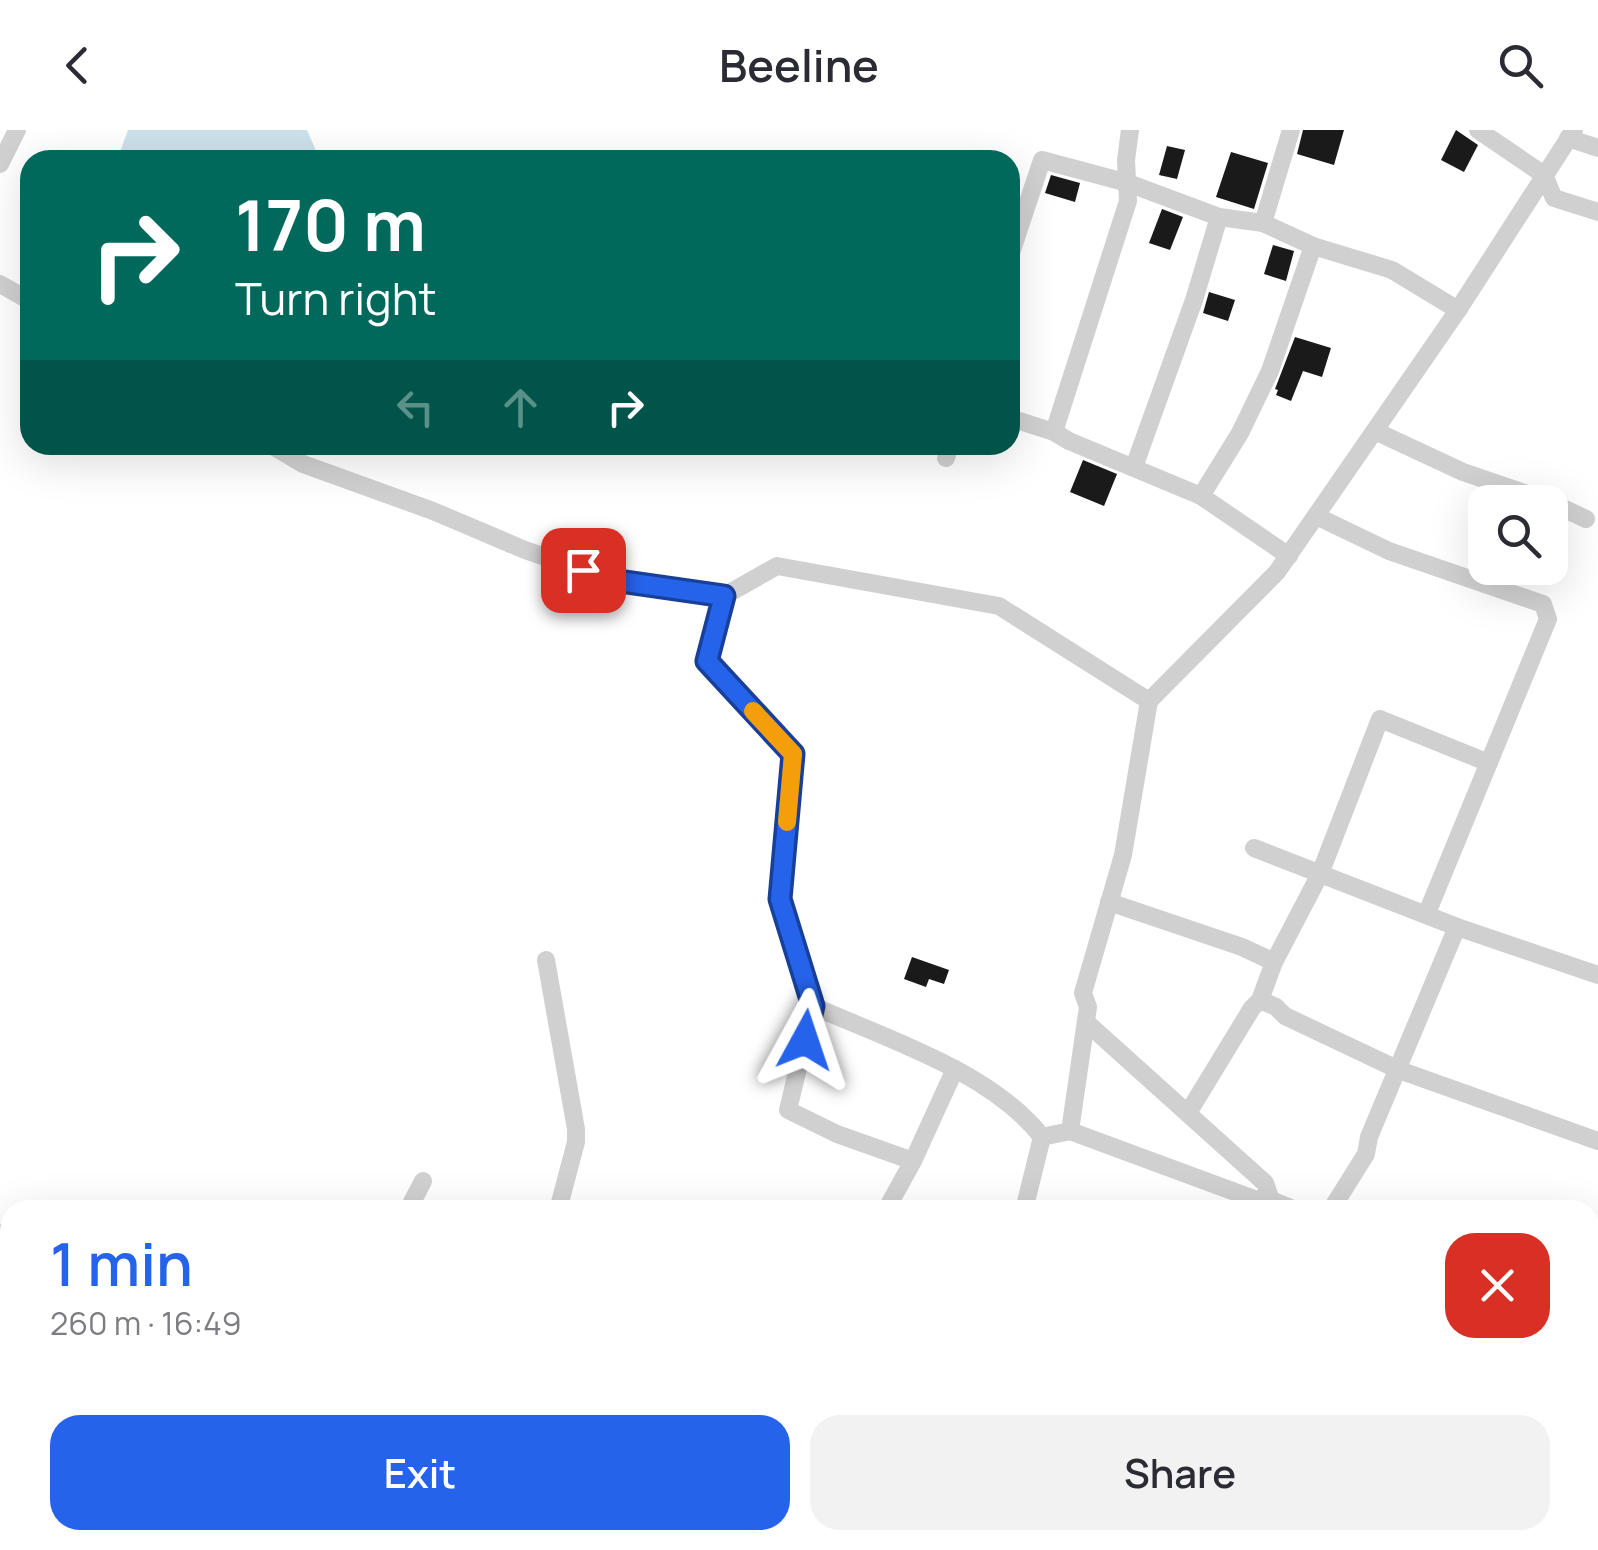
<!DOCTYPE html>
<meta charset="utf-8">
<style>
body{margin:0;font-family:Manrope,sans-serif;background:#f2f2f3;color:#2b2b33;height:100vh;display:flex;flex-direction:column;font-size:38px;white-space:nowrap}
*{box-sizing:border-box;margin:0}
p{font-size:32px;color:#7c7c81}
.icon{flex:none;width:55px;height:55px;fill:none;stroke:currentColor;stroke-width:2;stroke-linecap:round;stroke-linejoin:round}
.map{position:relative;flex:1;overflow:hidden}
.side{position:absolute;left:0px;top:1070px;width:1600px;height:350px;display:flex;flex-direction:column;background:#fff;border-radius:30px 30px 0 0;box-shadow:0 10px 40px #0002}
.side>*{flex:none}
.banner{position:absolute;left:20px;top:20px;width:1000px;height:305px;border-radius:30px;box-shadow:0 10px 40px #0002;background:#00695c;color:#fff;overflow:hidden}
.controls{position:absolute;left:1468px;top:355px;display:grid;gap:20px}
.controls a{display:grid;place-items:center;width:100px;height:100px;border-radius:20px;background:#fff;box-shadow:0 10px 40px #0002;font-size:50px}
.pin{position:absolute;display:grid;place-items:center;width:85px;height:85px;color:#fff;margin:-42px;border-radius:20px;box-shadow:0 5px 15px #0006}
.me{position:absolute;width:110px;margin:-55px;rotate:5deg;stroke-linejoin:round;filter:drop-shadow(0 0 8px #0008)}
.turn{display:flex;align-items:center;gap:35px;height:210px;padding:0 50px;font-size:45px}
.turn .icon{width:130px;height:130px;stroke-width:2.5}
.turn b{display:block;font-size:70px;line-height:85px}
.lanes{display:flex;align-items:center;height:95px;padding:0 50px;background:#0003;justify-content:center;gap:50px;direction:ltr}
.lanes .off{opacity:.35}
.round{display:grid;place-items:center;flex:none;width:105px;height:105px;border-radius:30px;background:#f2f2f3}
.summary{display:flex;align-items:center;justify-content:space-between;height:170px;padding:0 50px}
h1{font-size:60px;font-weight:600;line-height:75px;color:#2563eb}
.cta{display:flex;gap:20px;margin-top:auto;padding:20px 50px}
.cta a{flex:1;height:115px;border-radius:30px;background:#2563eb;color:#fff;font-size:40px;font-weight:600;line-height:115px;text-align:center}
.cta a+a{background:#f2f2f3;color:#2b2b33}
header{display:flex;justify-content:space-between;align-items:center;height:130px;padding:0 50px;background:#fff;font-size:45px;font-weight:600}
.map>svg:first-child{display:block}
.water{fill:#cce1eb}
.building{fill:#1a1a1a}
.lines{fill:none;stroke-linecap:round;stroke-linejoin:round}
.street{stroke:#d0d0d0;stroke-width:18}
.secondary{stroke:#bdbdbd;stroke-width:25}
.primary{stroke:#ababab;stroke-width:28}
.route-casing{stroke:#184099;stroke-width:25}
.route{stroke:#2563eb;stroke-width:18}
.slow{stroke:#f59e0b;stroke-width:18}
</style>
<header><svg class="icon" aria-label="back" viewBox="0 0 24 24"><path d="M15 5l-7 7 7 7"/></svg>Beeline<svg class="icon" aria-label="search" viewBox="0 0 24 24"><circle cx="10" cy="10" r="6"/><path d="M15 15l6 6"/></svg></header>
<div class="map">
<svg width="1598" height="1420" viewBox="0 0 1598 1420">
<rect width="100%" height="100%" fill="#fff"/>
<!-- water -->
<path class="water" d="M128,0h179l13,30h-203z"/>
<!-- building -->
<g class="building">
<path d="M1303,0h41l-10,35 -37,-11z"/>
<path d="M1456,0l22,15 -14,27 -23,-12z"/>
<path d="M1167,16l18,4 -8,29 -18,-4z"/>
<path d="M1231,22l37,11 -14,46 -38,-12z"/>
<path d="M1051,45l29,8 -5,19 -30,-9z"/>
<path d="M1162,79l21,8 -13,33 -21,-7z"/>
<path d="M1273,115l21,6 -8,30 -22,-7z"/>
<path d="M1209,162l26,8 -7,21 -25,-8z"/>
<path d="M1295,207l36,11 -9,29 -19,-6 -12,30 -15,-6 2,-5 -3,-1z"/>
<path d="M1083,330l34,14 -13,32 -34,-14z"/>
<path d="M912,827l37,13 -5,14 -15,-5 -3,8 -22,-8z"/>
</g>
<g class="lines">
<!-- street -->
<g class="street">
<path d="M1478,0l66,45 10,23 44,14"/>
<path d="M1568,8l30,10"/>
<path d="M0,34l17,-34"/>
<path d="M1263,93l28,-93"/>
<path d="M1010,126l32,-96 86,23 91,34 44,6 50,23 79,24 66,40"/>
<path d="M0,154l30,17"/>
<path d="M1010,288l44,14 15,9 132,55 88,60"/>
<path d="M1375,301l88,41 85,29 38,18"/>
<path d="M1054,302l74,-231 -2,-41 4,-30"/>
<path d="M271,315l32,19 130,47 92,39 87,30 112,16"/>
<path d="M946,328l4,-13"/>
<path d="M1134,337l60,-167 25,-83"/>
<path d="M1201,366l39,-63 30,-62 43,-125"/>
<path d="M1316,386l73,35 154,53 5,15 -121,294"/>
<path d="M1254,718l203,79 141,48"/>
<path d="M1109,772l133,45 32,15"/>
<path d="M546,830l30,169v13l-18,68"/>
<path d="M1260,870l16,7 9,9 114,54 199,71"/>
<path d="M813,876l-25,104 49,24 76,27"/>
<path d="M1086,892l179,161 6,17"/>
<path d="M1188,983l64,-105 8,-8 14,-38 46,-88 60,-155 109,44"/>
<path d="M1070,1001l184,68 17,1 25,10"/>
<path d="M1042,1007c-50,-65 -155,-98 -229,-131l-33,-107 13,-145 -86,-93 17,-65 53,-30 222,40 150,95"/>
<path d="M408,1080l15,-29"/>
<path d="M886,1080l27,-49 42,-92"/>
<path d="M1024,1080l18,-73 28,-6 18,-124 -5,-14 40,-138 26,-154 128,-129 181,-262 116,-180"/>
<path d="M1331,1080l35,-56 3,-17 88,-210"/>
<path d="M1590,1402l8,8"/>
<path d="M94,1410l24,10"/>
<path d="M1471,1410l17,7 48,-7"/>
<path d="M65,1420l5,-10"/>
<path d="M265,1420l4,-10"/>
<path d="M713,1420l4,-10"/>
<path d="M931,1420l4,-10"/>
</g>
<!-- secondary -->
<path class="secondary" d="M425,1420l7,-10"/>
<!-- primary -->
<g class="primary">
<path d="M0,1108l10,6"/>
<path d="M527,1410l17,10"/>
</g>
</g>
<g class="lines">
<defs>
<path id="route" d="M583,440l29,10 112,16 -17,65 86,93 -13,145 33,107 -8,34"/>
</defs>
<!-- route casing -->
<use href="#route" class="route-casing"/>
<!-- route -->
<use href="#route" class="route"/>
<!-- slow -->
<path class="slow" d="M753,581l40,43 -6,68"/>
</g>
</svg>
<div class="controls">
<a><svg class="icon" aria-label="search" viewBox="0 0 24 24"><circle cx="10" cy="10" r="6"/><path d="M15 15l6 6"/></svg></a>
</div>
<div class="pin" style="left:583px;top:440px;background:#d93025"><svg class="icon" aria-label="arrive" viewBox="0 0 24 24"><path d="M6 21V4h12l-3 4 3 4H6"/></svg></div>
<svg class="me" style="left:805px;top:910px" viewBox="-20 -20 40 40"><path d="M0-17L14 15 0 8-14 15z" fill="#2563eb" stroke="#fff" stroke-width="4"/></svg>
<div class="banner">
<div class="turn"><svg class="icon" aria-label="right" viewBox="0 0 24 24"><path d="M7 20v-9h11M14 6l5 5-5 5"/></svg><div><b>170 m</b>Turn right</div></div>
<div class="lanes"><svg class="icon off" aria-label="left" viewBox="0 0 24 24"><path d="M17 20v-9H6M10 6l-5 5 5 5"/></svg><svg class="icon off" aria-label="ahead" viewBox="0 0 24 24"><path d="M12 20V5M6 11l6-6 6 6"/></svg><svg class="icon" aria-label="right" viewBox="0 0 24 24"><path d="M7 20v-9h11M14 6l5 5-5 5"/></svg></div>
</div>
<section class="side">
<div class="summary"><div><h1>1 min</h1><p>260 m · 16:49</p></div><a class="round" style="background:#d93025;color:#fff"><svg class="icon" aria-label="close" viewBox="0 0 24 24"><path d="M6 6l12 12M18 6L6 18"/></svg></a></div>
<div class="cta"><a>Exit</a><a>Share</a></div>
</section>
</div>
